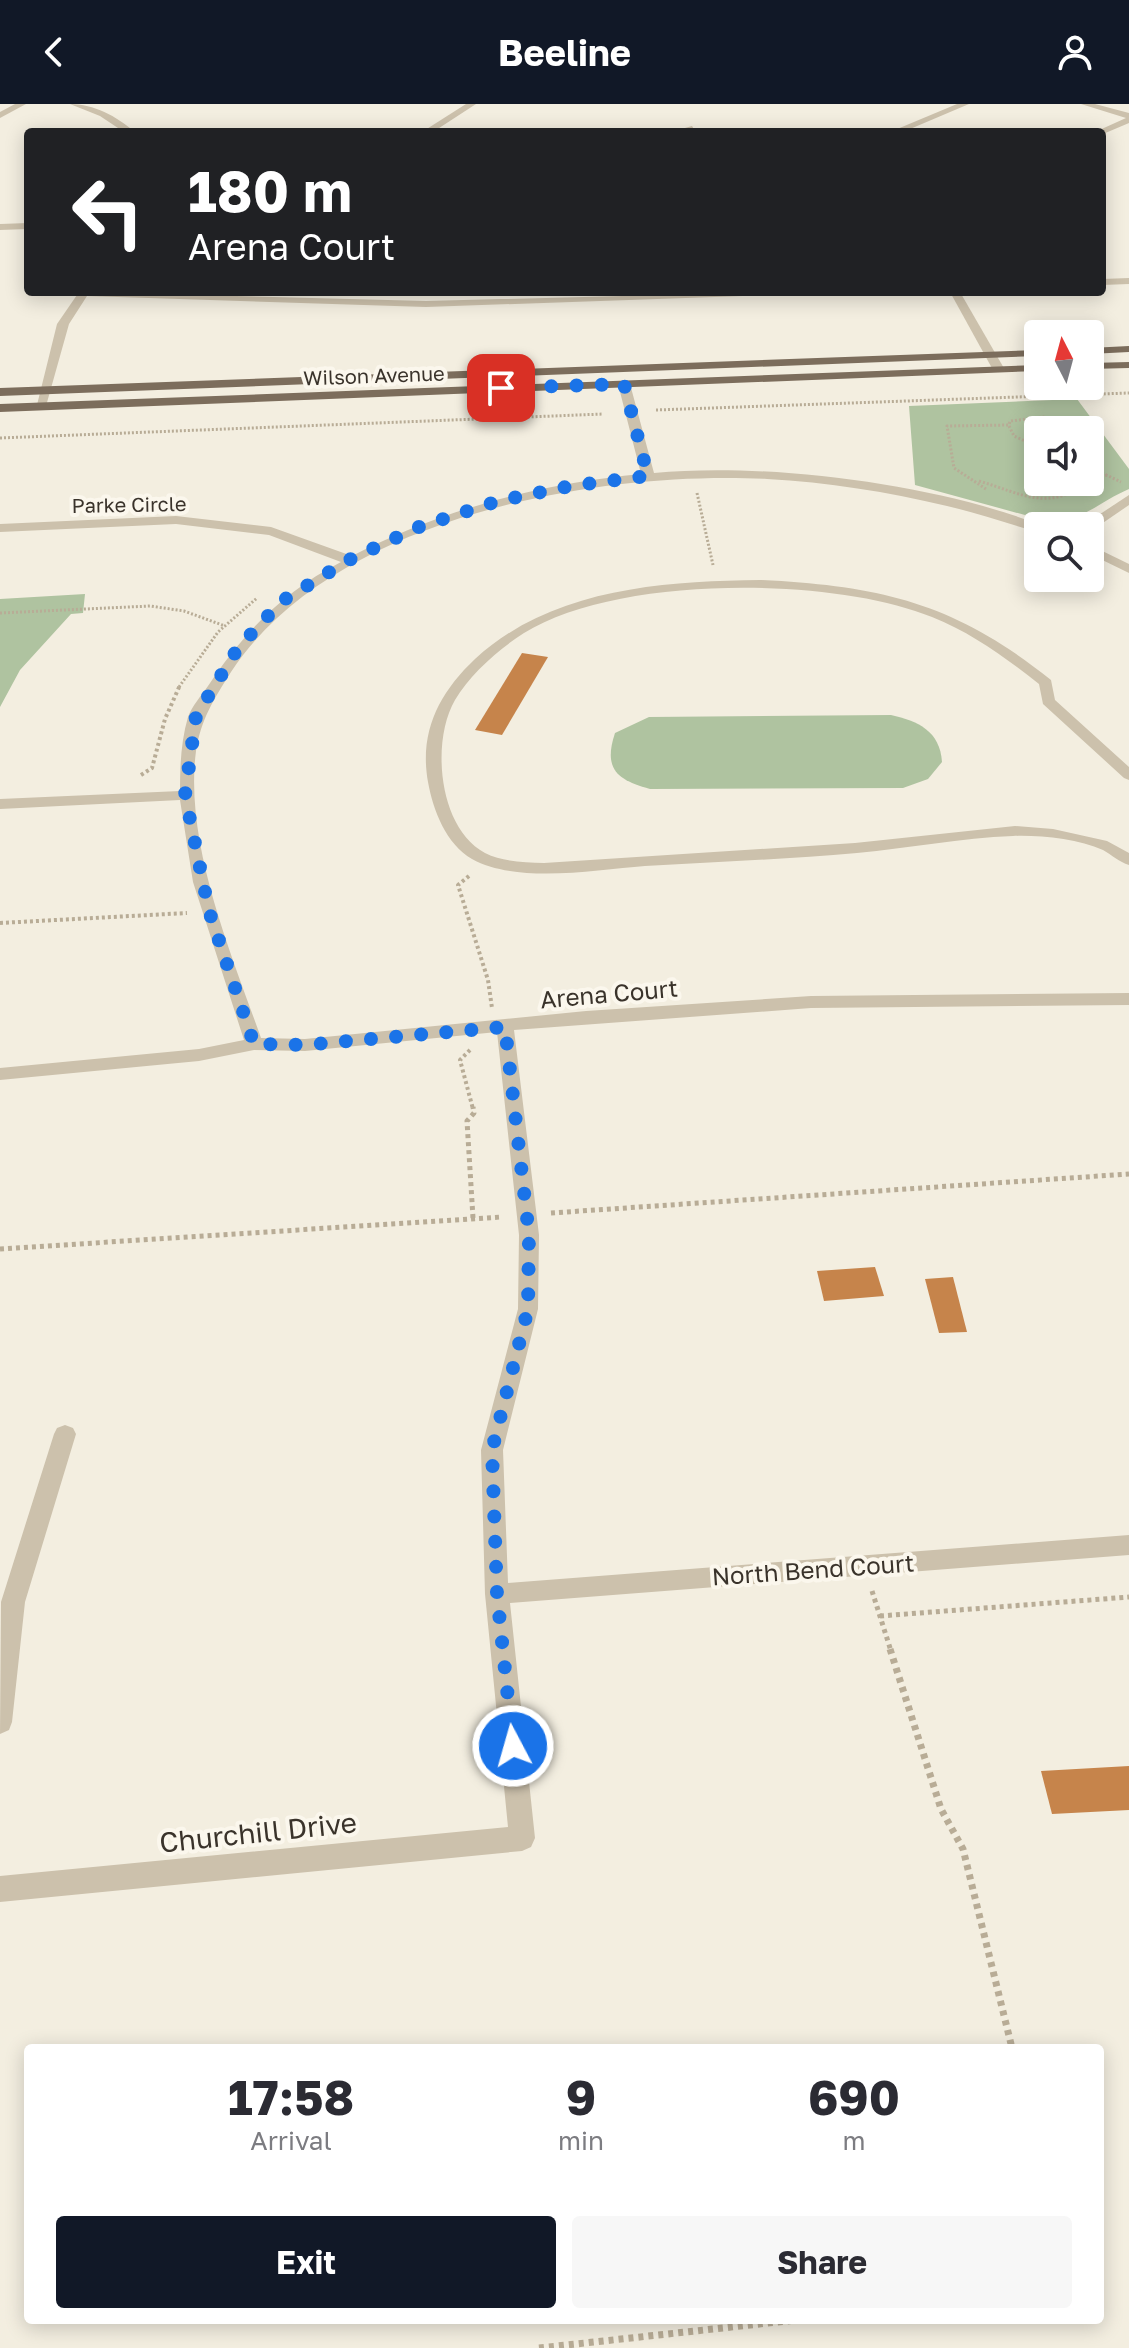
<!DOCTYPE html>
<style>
body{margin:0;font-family:"Golos Text",sans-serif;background:#f7f7f7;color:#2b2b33;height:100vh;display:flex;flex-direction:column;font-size:30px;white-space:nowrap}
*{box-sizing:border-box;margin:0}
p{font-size:26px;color:#7c7c81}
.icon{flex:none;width:44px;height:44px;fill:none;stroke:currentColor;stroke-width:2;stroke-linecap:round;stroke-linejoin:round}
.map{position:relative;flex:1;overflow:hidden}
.sheet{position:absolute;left:24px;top:1940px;width:1080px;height:280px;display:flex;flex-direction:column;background:#fff;border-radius:8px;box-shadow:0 4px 20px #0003}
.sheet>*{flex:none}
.guide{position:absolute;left:24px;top:24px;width:1082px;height:168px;border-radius:8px;box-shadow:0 4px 20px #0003;background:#202124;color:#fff;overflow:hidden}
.needle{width:52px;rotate:354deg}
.fabs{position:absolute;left:1024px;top:216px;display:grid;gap:16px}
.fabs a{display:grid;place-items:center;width:80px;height:80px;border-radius:8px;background:#fff;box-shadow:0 4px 20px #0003;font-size:40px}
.pin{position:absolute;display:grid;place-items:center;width:68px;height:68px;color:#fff;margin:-34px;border-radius:16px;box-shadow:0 4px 12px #0006}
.me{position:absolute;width:88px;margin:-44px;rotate:354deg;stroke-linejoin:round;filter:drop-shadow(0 0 6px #0008)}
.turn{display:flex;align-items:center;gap:28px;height:168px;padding:0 32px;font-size:36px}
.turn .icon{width:104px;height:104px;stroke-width:2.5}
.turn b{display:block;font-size:56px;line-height:68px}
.eta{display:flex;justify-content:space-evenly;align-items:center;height:136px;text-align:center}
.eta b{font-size:48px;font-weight:700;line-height:56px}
.primary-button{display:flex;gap:16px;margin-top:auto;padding:16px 32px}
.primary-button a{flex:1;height:92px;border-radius:8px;background:#111827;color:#fff;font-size:32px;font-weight:700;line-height:92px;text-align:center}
.primary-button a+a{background:#f7f7f7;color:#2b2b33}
header{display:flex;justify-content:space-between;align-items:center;height:104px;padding:0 32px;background:#111827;color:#fff;font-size:36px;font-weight:700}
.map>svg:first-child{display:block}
.green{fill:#afc3a0;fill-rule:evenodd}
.building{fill:#c6844b}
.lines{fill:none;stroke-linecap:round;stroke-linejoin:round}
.path-far3{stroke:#b8ac96;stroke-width:3;stroke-dasharray:2 2;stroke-linecap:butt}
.path-far2{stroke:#b8ac96;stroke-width:4;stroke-dasharray:3 3;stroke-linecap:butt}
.path-far1{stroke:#b8ac96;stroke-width:5;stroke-dasharray:4 4;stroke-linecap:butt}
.path{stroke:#b8ac96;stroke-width:7;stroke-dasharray:5 5;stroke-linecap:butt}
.minor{fill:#ccc1ac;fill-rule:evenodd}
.major{fill:#7c6d5c;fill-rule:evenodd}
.route{stroke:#1a73e8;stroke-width:14;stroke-dasharray:0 25.2}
.labels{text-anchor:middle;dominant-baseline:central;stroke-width:8;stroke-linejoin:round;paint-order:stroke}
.far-street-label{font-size:20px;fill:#3a332b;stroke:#fbf7ed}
.street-label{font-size:24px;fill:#3a332b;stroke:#fbf7ed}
.near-street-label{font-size:28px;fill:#3a332b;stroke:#fbf7ed}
</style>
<header><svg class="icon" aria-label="back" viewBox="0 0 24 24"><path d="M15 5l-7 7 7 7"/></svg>Beeline<svg class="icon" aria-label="person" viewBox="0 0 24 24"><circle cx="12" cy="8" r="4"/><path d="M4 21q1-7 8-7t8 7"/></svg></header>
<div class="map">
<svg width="1129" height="2244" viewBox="0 0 1129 2244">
<rect width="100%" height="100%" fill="#f3eee0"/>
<!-- green -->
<g class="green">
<path d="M1077,295l52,70v20c-31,13 -49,36 -86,31l-128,-35 -6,-79zM1038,326h52v52h-52z"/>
<path d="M85,490l-2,19 -12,1 -51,56 -20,37v-108z"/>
<path d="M891,611c27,6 49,16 51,47l-14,17 -25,9 -253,1c-33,-9 -47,-20 -35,-56l34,-16z"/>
</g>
<!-- building -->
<g class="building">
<path d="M522,549l26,4 -46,78 -27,-5z"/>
<path d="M875,1163l9,29 -60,5 -7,-30z"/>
<path d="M953,1173l14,55 -28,1 -14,-54z"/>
<path d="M1129,1662v44l-77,4 -11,-43z"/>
</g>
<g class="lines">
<!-- path-far3 -->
<g class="path-far3">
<path d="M1036,286l44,-4"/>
<path d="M656,306l473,-17"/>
<path d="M1009,322l5,10 24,11"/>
<path d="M0,334l603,-24"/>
<path d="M1090,341l12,10 -4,8 2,9 21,10"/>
<path d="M979,377c44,13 68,31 110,1"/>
<path d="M1090,377l17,-6"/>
<path d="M986,385l-32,-21 -7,-42 62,-1 1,-4 33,-4 31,13"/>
<path d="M697,389l16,72"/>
<path d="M0,509l150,-7 34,5 41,15"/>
<path d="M179,583l39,-55 39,-34"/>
</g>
<!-- path-far2 -->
<g class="path-far2">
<path d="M141,671l11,-7 13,-49 15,-34"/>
<path d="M469,772l-11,9 30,95 4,28"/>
<path d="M0,819l187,-10"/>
<path d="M470,946l-10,10 13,49"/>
</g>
<!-- path-far1 -->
<g class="path-far1">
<path d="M551,1109l578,-39"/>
<path d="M473,1114l-6,-97 7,-8 -1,-6"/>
<path d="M0,1145l501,-32"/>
<path d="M872,1487l19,60"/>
<path d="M880,1512l249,-19"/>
</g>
<!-- path -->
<g class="path">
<path d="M890,1545l51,160 22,40 49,199"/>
<path d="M539,2244l257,-28"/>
</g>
<!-- minor -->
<g class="minor">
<path d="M15,0h11l-26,14v-6z"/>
<path d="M70,0c24,0 46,12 65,28h-11l-24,-16z"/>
<path d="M466,0h10l-43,28h-11z"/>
<path d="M957,0h12l-66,28h-13z"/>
<path d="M1081,0h14l34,9v10l-26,11 -8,-2 31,-14z"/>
<path d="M692,22l3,5 -19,1 2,-2z"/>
<path d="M28,119v6l-28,1v-6z"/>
<path d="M1129,174v6l-27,1v-6z"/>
<path d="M79,188l347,9 348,-9 -5,3 -343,12 -339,-11 -18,28 -23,82 -10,3 21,-85z"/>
<path d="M950,188h10l45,78 -2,2 -10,-2z"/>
<path d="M624,277l6,3 24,89c113,-11 283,11 389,53h-5v6c-30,-8 -60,-19 -91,-26 -59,-14 -120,-24 -180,-27 -172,-9 -435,39 -536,193 -17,27 -30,47 -35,79 -12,92 35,202 65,287l44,1 281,-28 225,-15 318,-3v12l-318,3 -297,22 25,205 -1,74 -35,141 5,133 621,-48v20l-619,48 25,235 -4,9 -9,4 -522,51v-26l508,-49 -23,-233 -4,-144 37,-141 1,-74 -22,-203 -192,19 -51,-1 -55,11 -199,19v-12l199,-19 45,-9 -51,-158 -13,-82 -180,9v-10l180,-8c0,-25 1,-50 8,-74 4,-11 13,-21 20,-31 36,-54 75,-94 133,-124l-72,-27 -93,-11 -176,8v-8l176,-8 95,11 81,29c91,-47 187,-72 289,-82l-23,-90z"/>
<path d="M1129,391v10l-35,24 -12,-3z"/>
<path d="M1090,441l39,19v9l-39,-19z"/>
<path d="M760,476c121,6 195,23 291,100l4,20 74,67v13l-5,-2 -81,-74 -4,-20c-33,-26 -67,-51 -107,-67 -100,-41 -315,-42 -408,16 -25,16 -54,41 -69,67 -24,41 -17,128 30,153 18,9 39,9 59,10l311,-20 160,-17 38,3 54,12 22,12v12c-10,-3 -17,-10 -26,-15 -25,-11 -63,-15 -90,-14 -52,2 -104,12 -156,17 -70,6 -141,9 -212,13 -50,4 -128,18 -173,-7 -26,-15 -39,-49 -44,-77 -9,-50 11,-89 47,-123 76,-70 187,-78 285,-79z"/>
<path d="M65,1321l8,3 3,6 -51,168 -13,120 -3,8 -9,4 1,-132 53,-168 3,-6z"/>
</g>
<!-- major -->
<g class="major">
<path d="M1129,242v6l-39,2v-6z"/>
<path d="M1038,246v6l-1038,40v-8z"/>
<path d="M1129,258v6l-39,1v-6z"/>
<path d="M1038,261v6l-1038,41v-8z"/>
</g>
</g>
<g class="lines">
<!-- route -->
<path class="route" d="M501,284l123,-4 24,92 -77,10 -73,15 -79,26 -70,33 -67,41 -44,47 -42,68 -11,79 24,116 45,133 51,1 200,-18 24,208 -1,74 -36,141 5,144 16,152"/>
</g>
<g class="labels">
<!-- far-street labels -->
<g class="far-street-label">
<text transform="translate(374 271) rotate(-2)">Wilson Avenue</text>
<text transform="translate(129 400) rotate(-1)">Parke Circle</text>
</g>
<!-- street labels -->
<g class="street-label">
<text transform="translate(609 889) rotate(-5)">Arena Court</text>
<text transform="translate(813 1465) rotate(-4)">North Bend Court</text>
</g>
<!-- near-street labels -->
<g class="near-street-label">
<text transform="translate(258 1728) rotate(-6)">Churchill Drive</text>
</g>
</g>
</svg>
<div class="fabs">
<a><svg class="needle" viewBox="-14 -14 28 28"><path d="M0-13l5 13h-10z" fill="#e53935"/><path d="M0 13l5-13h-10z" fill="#7c7c81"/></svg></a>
<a><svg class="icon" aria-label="sound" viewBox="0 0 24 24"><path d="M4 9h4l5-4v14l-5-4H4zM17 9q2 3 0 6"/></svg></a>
<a><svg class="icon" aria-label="search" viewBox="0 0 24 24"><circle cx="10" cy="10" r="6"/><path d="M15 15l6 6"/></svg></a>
</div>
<div class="pin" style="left:501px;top:284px;background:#d93025"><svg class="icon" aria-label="arrive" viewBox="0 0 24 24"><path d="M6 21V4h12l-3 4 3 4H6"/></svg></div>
<svg class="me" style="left:513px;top:1642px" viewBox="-20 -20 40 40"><circle r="17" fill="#1a73e8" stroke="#fff" stroke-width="3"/><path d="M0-11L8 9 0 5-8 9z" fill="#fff"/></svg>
<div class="guide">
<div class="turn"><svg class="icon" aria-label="left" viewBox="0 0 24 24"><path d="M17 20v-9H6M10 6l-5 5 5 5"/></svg><div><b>180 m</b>Arena Court</div></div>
</div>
<section class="sheet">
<div class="eta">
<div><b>17:58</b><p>Arrival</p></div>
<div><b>9</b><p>min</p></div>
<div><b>690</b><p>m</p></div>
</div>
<div class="primary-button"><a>Exit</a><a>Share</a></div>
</section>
</div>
